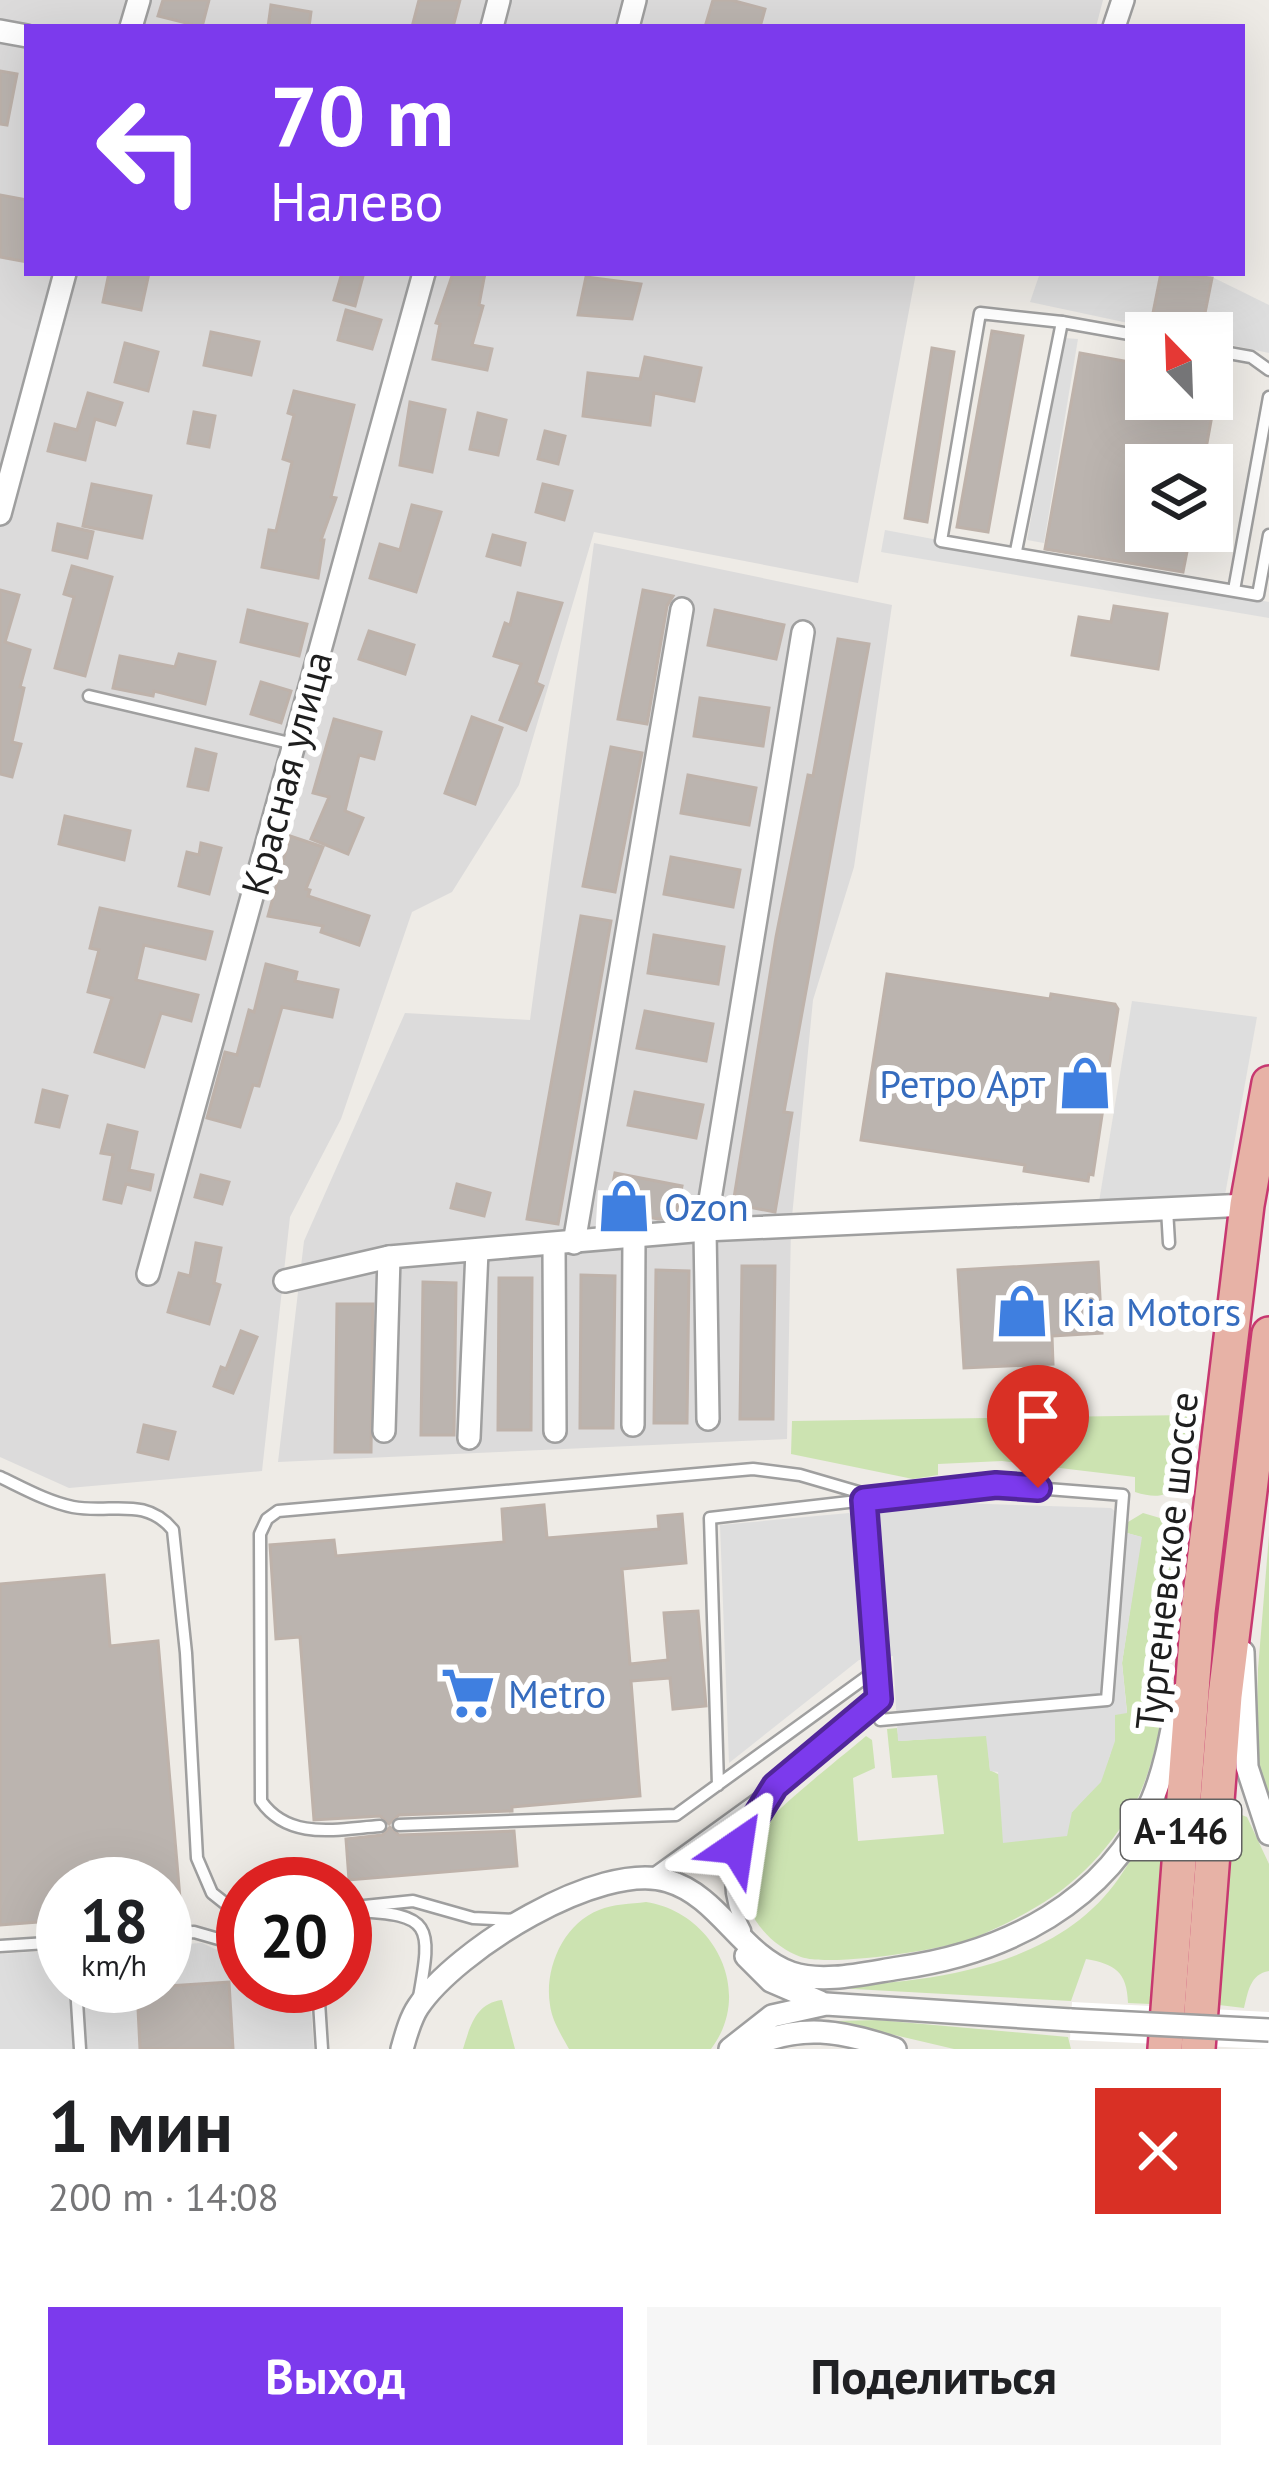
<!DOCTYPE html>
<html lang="ru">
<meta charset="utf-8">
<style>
body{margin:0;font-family:"PT Sans",sans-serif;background:#f6f6f6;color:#202124;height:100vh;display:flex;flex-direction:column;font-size:45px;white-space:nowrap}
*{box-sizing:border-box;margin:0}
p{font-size:39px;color:#757577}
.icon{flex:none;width:66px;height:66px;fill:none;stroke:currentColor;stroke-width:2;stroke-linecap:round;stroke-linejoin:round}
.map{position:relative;height:2049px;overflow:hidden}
.drawer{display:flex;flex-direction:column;background:#fff;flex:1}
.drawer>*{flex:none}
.banner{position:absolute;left:24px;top:24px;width:1221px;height:252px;border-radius:0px;box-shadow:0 12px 48px #0002;background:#7c3aed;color:#fff;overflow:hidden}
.needle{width:78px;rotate:337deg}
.tools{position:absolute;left:1125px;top:312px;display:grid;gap:24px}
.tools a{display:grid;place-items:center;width:108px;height:108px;border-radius:0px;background:#fff;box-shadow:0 12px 48px #0002;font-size:60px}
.speed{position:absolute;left:36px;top:1857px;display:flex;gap:24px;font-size:60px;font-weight:700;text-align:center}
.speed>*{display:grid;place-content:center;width:156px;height:156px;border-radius:50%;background:#fff;box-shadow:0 12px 48px #0002;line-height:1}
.speed small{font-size:30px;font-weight:400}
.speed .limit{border:18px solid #d22;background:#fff;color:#111}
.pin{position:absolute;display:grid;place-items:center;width:102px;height:102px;color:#fff;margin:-123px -51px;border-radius:50% 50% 50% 0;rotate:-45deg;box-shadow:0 0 12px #0007}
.pin .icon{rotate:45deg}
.me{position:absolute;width:132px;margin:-66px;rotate:32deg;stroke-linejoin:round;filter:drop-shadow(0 0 9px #0008)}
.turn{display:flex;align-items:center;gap:42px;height:252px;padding:0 48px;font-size:54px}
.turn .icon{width:156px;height:156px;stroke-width:2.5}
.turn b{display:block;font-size:84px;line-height:102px}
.round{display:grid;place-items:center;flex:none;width:126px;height:126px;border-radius:0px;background:#f6f6f6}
.overview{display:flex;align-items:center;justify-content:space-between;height:204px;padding:0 48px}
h1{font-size:72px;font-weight:700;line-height:90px}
.cta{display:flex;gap:24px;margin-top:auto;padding:24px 48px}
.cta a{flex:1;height:138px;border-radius:0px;background:#7c3aed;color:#fff;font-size:48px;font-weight:700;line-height:138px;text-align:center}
.cta a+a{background:#f6f6f6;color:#202124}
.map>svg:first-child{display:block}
.residential{fill:#dcdbdb}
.grass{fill:#cce3b1}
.parking{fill:#dedede}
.pier{fill:#fff}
.building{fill:#bbb4af;stroke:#beb2aa;stroke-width:3}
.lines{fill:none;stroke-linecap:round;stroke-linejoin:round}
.service-casing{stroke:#9f9f9f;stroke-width:15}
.minor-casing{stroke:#9f9f9f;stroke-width:26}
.trunk-casing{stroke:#c73870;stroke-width:38}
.service{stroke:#fff;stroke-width:10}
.minor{stroke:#fff;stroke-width:21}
.trunk{stroke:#e7b2a6;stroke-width:33}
.minor-bridge-casing{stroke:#9f9f9f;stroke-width:26;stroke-linecap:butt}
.minor-bridge{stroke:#fff;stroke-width:21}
.route-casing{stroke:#51269a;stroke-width:30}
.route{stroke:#7c3aed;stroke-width:21}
.labels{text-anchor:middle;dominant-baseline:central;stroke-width:12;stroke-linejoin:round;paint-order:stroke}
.shield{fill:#fff;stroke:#626262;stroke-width:3}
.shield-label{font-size:36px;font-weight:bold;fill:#1e1e1e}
.street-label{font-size:39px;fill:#1e1e1e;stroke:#fff}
.shop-label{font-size:39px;fill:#366cbe;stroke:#fff;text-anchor:start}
</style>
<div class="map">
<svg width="1269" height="2049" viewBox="0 0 1269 2049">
<rect width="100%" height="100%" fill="#eeebe6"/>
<!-- residential -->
<g class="residential">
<path d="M0,0h1103l-7,27h-1069v246h889l-58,310 -264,-51 -75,253 -67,107 -40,20 -71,207 -51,98 -28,254 -193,17 -69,-31z"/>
<path d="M594,543l298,62 -38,262 -41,133 -22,227 -4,212 -509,23 26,-221 101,-228 125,7z"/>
</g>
<!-- grass -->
<g class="grass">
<path d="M1189,1415c-5,39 3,96 -54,77v-15l-133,-16 -64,3v11l-25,4 -122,-25 1,-33z"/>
<path d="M1143,1513l17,5 17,17c3,67 -9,190 -34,251 -19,48 -62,96 -107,121 -20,12 -43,23 -65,32 -30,11 -141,28 -170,18 -22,-8 -43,-27 -52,-49 -9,-21 -10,-39 -2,-61 9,-24 95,-90 119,-111l6,4 3,28 -22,10 5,63 86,-7 -7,-59 -45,3 -5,-49 10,-1 2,13 88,-6 3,35 82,42c30,-32 43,-52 43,-98l12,-2 -5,-49 19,-126 -14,-4 1,-11z"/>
<path d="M1269,1535v267l-13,-49 2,-84z"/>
<path d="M1174,1781l4,3 -27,220 -23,-1c-1,-31 -13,-39 -42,-44l-15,42 -254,-14c103,-4 237,-15 302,-109 21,-30 37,-65 55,-97z"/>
<path d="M1239,1814l8,3 22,47v107c-19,3 -21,21 -25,37l-25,-3 14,-187z"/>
<path d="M646,1902c67,10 109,89 65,147h-142c-7,-13 -17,-28 -19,-44 -6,-36 13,-81 49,-95 14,-6 32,-6 47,-8z"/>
<path d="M502,2000l13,49h-52c7,-23 13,-46 39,-49z"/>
<path d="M878,2020l190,17 3,12h-117l-119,-28z"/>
</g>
<!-- parking -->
<g class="parking">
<path d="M1040,273h164l65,32v48l-57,-12v-8h-37l-145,-31z"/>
<path d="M1064,338l14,1 -34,204 -17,-3z"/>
<path d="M885,530l384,72v16l-388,-66z"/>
<path d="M1132,1001l125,16 -32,178 -126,7z"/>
<path d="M958,1503l153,5 17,14 -1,11 15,4 -20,126 5,50 -12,2v26l-14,41 -29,30 -5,24 -64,7 -5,-71 -8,-1 -4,-35 -88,5 -5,-85 -34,4 -130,103 -9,-238z"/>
<path d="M202,1943l41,19v24h66l5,63h-314v-95l63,-4v36h102v-41z"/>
</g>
<!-- pier -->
<path class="pier" d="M1072,2002l197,10v37l-199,-9z"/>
<!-- building -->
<g class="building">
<path d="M163,0h46l-7,27 -44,-11z"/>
<path d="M419,0h41l-7,27h-41z"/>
<path d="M713,0h18l34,9 -5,18h-55z"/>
<path d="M271,5l40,7 -2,15h-41z"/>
<path d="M0,71l17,3 -10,51 -7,-1z"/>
<path d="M0,195l27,5v62l-27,-5z"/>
<path d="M109,273h40l-8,37 -38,-8z"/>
<path d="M342,273l21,3 -8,30 -21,-6z"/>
<path d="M453,273h32l-6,32 4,1 -11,39 20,4 -5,21 -54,-11 7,-35 -4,-1z"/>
<path d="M1161,273l51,5 -11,55 -51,-5z"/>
<path d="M586,277l55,7 -9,35 -54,-4z"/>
<path d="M346,310l35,10 -9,29 -34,-9z"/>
<path d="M992,331l31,5 -35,196 -31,-5z"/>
<path d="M211,332l48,10 -8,33 -47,-10z"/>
<path d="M125,343l33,9 -10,39 -33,-9z"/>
<path d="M932,348l22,4 -27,170 -22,-4z"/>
<path d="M1080,353l66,12v34h69l-12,66h-57v66h45l-8,41 -138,-23z"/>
<path d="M645,357l56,11 -7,33 -40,-8 -4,32 -67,-9 5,-43 52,6z"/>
<path d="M294,391l60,14 -23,92 5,1 -15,42h3l-6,38 -56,-11 7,-37 7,1 16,-69 -9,-3 11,-44 -6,-2z"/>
<path d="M88,393l34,10 -7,22 -20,-6 -10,41 -37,-9 7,-27 22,6z"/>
<path d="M410,402l35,8 -13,62 -32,-7z"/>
<path d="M194,412l21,4 -6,31 -21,-4z"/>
<path d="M478,413l28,7 -8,35 -28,-6z"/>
<path d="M545,431l20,5 -7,28 -20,-5z"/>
<path d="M92,484l59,12 -9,42 -59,-12z"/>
<path d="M543,484l29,7 -8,29 -28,-8z"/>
<path d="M412,505l29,7 -25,80 -46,-14 10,-34 20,6z"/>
<path d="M58,524l35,8 -6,26 -34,-8z"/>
<path d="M493,535l32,8 -5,22 -33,-9z"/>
<path d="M72,566l40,11 -27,99 -30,-8 19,-71 -10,-3z"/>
<path d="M0,590l19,5 -14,47 25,8 -10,37 4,1 -12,54 9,2 -9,33 -12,-3z"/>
<path d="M643,590l30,6 -6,10 -20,118 -29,-5z"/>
<path d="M518,593l44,10 -26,80 7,3 -17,44 -26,-10 21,-56 -27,-8 11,-33 5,2z"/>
<path d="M1114,606l53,8 -9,55 -86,-14 7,-38 32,5z"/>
<path d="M248,610l59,14 -8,32 -58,-14z"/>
<path d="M715,610l69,15 -8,34 -68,-14z"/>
<path d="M369,631l45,14 -9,29 -46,-15z"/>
<path d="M838,639l31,5 -85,468 8,1 -17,99 -42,-8 43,-267 32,-162 5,1z"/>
<path d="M179,654l36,8 -10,42 -51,-13 -1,5 -40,-8 7,-32 55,11z"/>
<path d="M261,682l30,9 -10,32 -30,-9z"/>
<path d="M700,698l69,10 -6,38 -69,-10z"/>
<path d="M472,717l30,11 -27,76 -30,-11z"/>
<path d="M334,719l47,13 -7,27 -15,-4 -14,56 18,7 -15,36 -37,-15 18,-42 -16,-4z"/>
<path d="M611,747l31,6 -27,139 -32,-6z"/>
<path d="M196,749l20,5 -8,36 -20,-4z"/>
<path d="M688,775l68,13 -7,37 -68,-12z"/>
<path d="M65,816l65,15 -6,29 -65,-16z"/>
<path d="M290,836l33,11 -17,42 4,1 -2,6 61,20 -10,29 -38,-13 2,-6 -55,-10z"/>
<path d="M201,843l20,5 -12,46 -30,-8 8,-34 12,3z"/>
<path d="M671,857l69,13 -7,37 -69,-13z"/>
<path d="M100,908l112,24 -7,27 -61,-14 -8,35 62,15 -7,26 -30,-8 -17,54 -49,-15 17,-54 -24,-6 11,-42 -9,-2z"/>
<path d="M581,916l30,5 -53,303 -31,-5z"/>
<path d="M654,935l70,12 -6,37 -70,-11z"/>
<path d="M266,964l31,8 -2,9 43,9 -6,27 -50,-10 -23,79 -6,-1 -13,42 -33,-9 18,-66 12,3 12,-45 5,2z"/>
<path d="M887,974l163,25 1,-5 64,10 3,5 -25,166 -4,-1 -1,7 -64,-10 1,-6 -164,-25z"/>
<path d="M645,1011l68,13 -7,37 -69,-13z"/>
<path d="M43,1090l24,6 -8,31 -23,-5z"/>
<path d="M635,1092l68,13 -7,33 -68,-13z"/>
<path d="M108,1125l29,7 -8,38 24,5 -3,15 -24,-6 -5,19 -17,-4 9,-44 -12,-2z"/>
<path d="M615,1173l67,13 -7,32 -17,1 -50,-10z"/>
<path d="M201,1175l28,7 -7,22 -27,-7z"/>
<path d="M457,1184l33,9 -6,23 -33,-8z"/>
<path d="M196,1243l25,5 -7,35 6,2 -11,39 -41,-12 11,-39 11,3z"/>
<path d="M1098,1262l4,71 -50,3 1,28 -89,4 -6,-98z"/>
<path d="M742,1266h33l-2,153h-33z"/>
<path d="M656,1270l33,1 -2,152h-33z"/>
<path d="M581,1275l34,1 -2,152h-33z"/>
<path d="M499,1278h33l-1,152h-33z"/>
<path d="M423,1282l33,1 -2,152h-33z"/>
<path d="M337,1304h36l-2,148h-36z"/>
<path d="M241,1331l16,6 -24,56 -19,-7 7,-19 5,2z"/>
<path d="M144,1425l31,7 -7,27 -30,-7z"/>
<path d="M544,1505l3,33 112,-9 -1,-13 24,-2 4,49 -64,6 8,95 38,-4 -4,-47 34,-2 8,95 -33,3 -3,-31 -39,3 9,115 -128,11v4l-113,4 -10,9 -9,-8 -66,4 -14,-183 -24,2 -6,-94 64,-5 2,16 168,-14 -2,-33z"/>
<path d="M104,1575l6,71 48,-5 23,269 -16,1v-27h-102v36l-63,5v-341z"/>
<path d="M390,1827l9,8 115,-4 3,35 -168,14 -3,-41 36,-4z"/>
<path d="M229,1982l4,67h-93l-3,-61z"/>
</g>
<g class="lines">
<defs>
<g id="service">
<path d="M1146,337l-84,-15 -82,-9 -39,228 317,54 11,-60"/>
<path d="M1212,350l39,7 18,13"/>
<path d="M1016,551l46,-229"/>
<path d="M1234,590l35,-193"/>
<path d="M89,696l205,48"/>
<path d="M1167,1209l2,34"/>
<path d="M0,1477c23,11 48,25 73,30 38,7 72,-11 100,23l13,123 11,205 15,35 24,19h7"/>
<path d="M864,1500l12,170"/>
<path d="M399,1825l277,-10 200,-145 4,50 227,-20 16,-205 -127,-10 -286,33 8,267"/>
<path d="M380,1826c-43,3 -91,15 -119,-25l-1,-267 7,-15 11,-8 475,-42 47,6 72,21"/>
<path d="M649,1877l126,-91 104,-87"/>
<path d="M345,1908l68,-7 60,17 43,2"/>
<path d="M354,1911c78,3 78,14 65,86"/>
<path d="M745,1930c-31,-56 -5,-88 25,-136"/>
<path d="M165,1934l29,-2 49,14"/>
<path d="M0,1946l63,-4"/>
<path d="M76,1986l4,63"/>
<path d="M318,1986l4,63"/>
</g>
<g id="minor">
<path d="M131,27l8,-27"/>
<path d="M492,27l7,-27"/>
<path d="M628,27l7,-27"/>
<path d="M1114,27l9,-27"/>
<path d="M0,31l27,5"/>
<path d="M0,514l65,-241"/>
<path d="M574,1243l108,-634"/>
<path d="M554,1245l1,186"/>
<path d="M148,1274l276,-1001"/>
<path d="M285,1281l104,-24 316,-27 542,-25"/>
<path d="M708,1419l-3,-189 98,-598"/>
<path d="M633,1425l1,-188"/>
<path d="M384,1431l5,-174"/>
<path d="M469,1438l8,-187"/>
<path d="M1243,1652l4,115 22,67"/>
<path d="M746,1956l25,25 49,21"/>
<path d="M402,2049c4,-14 8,-30 16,-42 37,-56 181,-147 250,-126 51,15 73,74 123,92 32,11 75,0 108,-5 107,-15 207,-65 253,-168 14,-33 20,-71 27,-106"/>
<path d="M730,2049l42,-33 54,-12 245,16"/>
<path d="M747,2049c50,-27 97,-18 148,0"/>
</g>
<g id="trunk">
<path d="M1165,2049l33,-437 49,-407 22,-122"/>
<path d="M1198,2049l27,-353 44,-362"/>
</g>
</defs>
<!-- service casing -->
<use href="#service" class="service-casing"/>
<!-- minor casing -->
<use href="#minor" class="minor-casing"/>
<!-- trunk casing -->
<use href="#trunk" class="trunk-casing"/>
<!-- service -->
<use href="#service" class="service"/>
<!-- minor -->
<use href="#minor" class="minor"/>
<!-- trunk -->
<use href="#trunk" class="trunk"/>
<defs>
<path id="minor-bridge" d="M1071,2020l198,10"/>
</defs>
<!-- minor-bridge casing -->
<use href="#minor-bridge" class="minor-bridge-casing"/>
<!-- minor-bridge -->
<use href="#minor-bridge" class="minor-bridge"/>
</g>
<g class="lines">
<defs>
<path id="route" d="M737,1847l38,-61 104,-87 -15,-199 132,-15 42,3"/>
</defs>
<!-- route casing -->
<use href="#route" class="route-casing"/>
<!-- route -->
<use href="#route" class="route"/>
</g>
<!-- icons -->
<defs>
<symbol id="shop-bare" viewBox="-9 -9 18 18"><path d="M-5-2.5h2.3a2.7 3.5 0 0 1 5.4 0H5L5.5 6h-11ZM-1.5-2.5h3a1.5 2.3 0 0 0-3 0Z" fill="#3f7fe0" stroke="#fff" stroke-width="2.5" paint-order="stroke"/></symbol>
<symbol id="supermarket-bare" viewBox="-9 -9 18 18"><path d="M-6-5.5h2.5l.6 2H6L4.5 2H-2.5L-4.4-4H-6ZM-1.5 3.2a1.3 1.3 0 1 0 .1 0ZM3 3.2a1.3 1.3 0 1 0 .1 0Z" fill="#3f7fe0" stroke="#fff" stroke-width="2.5" paint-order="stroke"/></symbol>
</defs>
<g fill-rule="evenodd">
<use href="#shop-bare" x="1047" y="1045" width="76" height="76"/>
<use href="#shop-bare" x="586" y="1168" width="76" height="76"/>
<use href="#shop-bare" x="984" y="1273" width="76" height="76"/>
<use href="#supermarket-bare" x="430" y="1655" width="76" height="76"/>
</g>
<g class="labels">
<!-- shield labels -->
<rect class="shield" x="1121" y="1800" width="120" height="60" rx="9"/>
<g class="shield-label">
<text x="1181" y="1830">А-146</text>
</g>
<!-- street labels -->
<g class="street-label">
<text transform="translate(286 773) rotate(-75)">Красная улица</text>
<text transform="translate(1166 1561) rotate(-84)">Тургеневское шоссе</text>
</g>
<!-- shop labels -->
<g class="shop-label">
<text x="1045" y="1083" text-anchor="end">Ретро Арт</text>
<text x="664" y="1206">Ozon</text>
<text x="1062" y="1311">Kia Motors</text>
<text x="508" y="1693">Metro</text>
</g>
</g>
</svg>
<div class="tools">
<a><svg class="needle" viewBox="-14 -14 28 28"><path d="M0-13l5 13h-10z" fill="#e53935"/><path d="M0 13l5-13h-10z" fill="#757577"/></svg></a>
<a><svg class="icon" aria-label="layers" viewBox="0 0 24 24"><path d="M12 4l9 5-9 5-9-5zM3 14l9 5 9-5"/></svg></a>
</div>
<div class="speed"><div>18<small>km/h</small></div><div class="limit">20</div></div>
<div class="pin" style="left:1038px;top:1488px;background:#d93025"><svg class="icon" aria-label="arrive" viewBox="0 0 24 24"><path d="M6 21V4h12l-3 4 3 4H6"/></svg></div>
<svg class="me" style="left:737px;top:1847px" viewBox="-20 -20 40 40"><path d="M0-17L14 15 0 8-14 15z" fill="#7c3aed" stroke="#fff" stroke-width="4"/></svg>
<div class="banner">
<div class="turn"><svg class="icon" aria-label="left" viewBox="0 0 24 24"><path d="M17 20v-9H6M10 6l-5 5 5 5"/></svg><div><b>70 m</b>Налево</div></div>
</div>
</div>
<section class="drawer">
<div class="overview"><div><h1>1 мин</h1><p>200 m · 14:08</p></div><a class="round" style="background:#d93025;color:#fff"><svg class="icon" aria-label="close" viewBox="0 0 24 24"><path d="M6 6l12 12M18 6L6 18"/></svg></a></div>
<div class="cta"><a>Выход</a><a>Поделиться</a></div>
</section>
